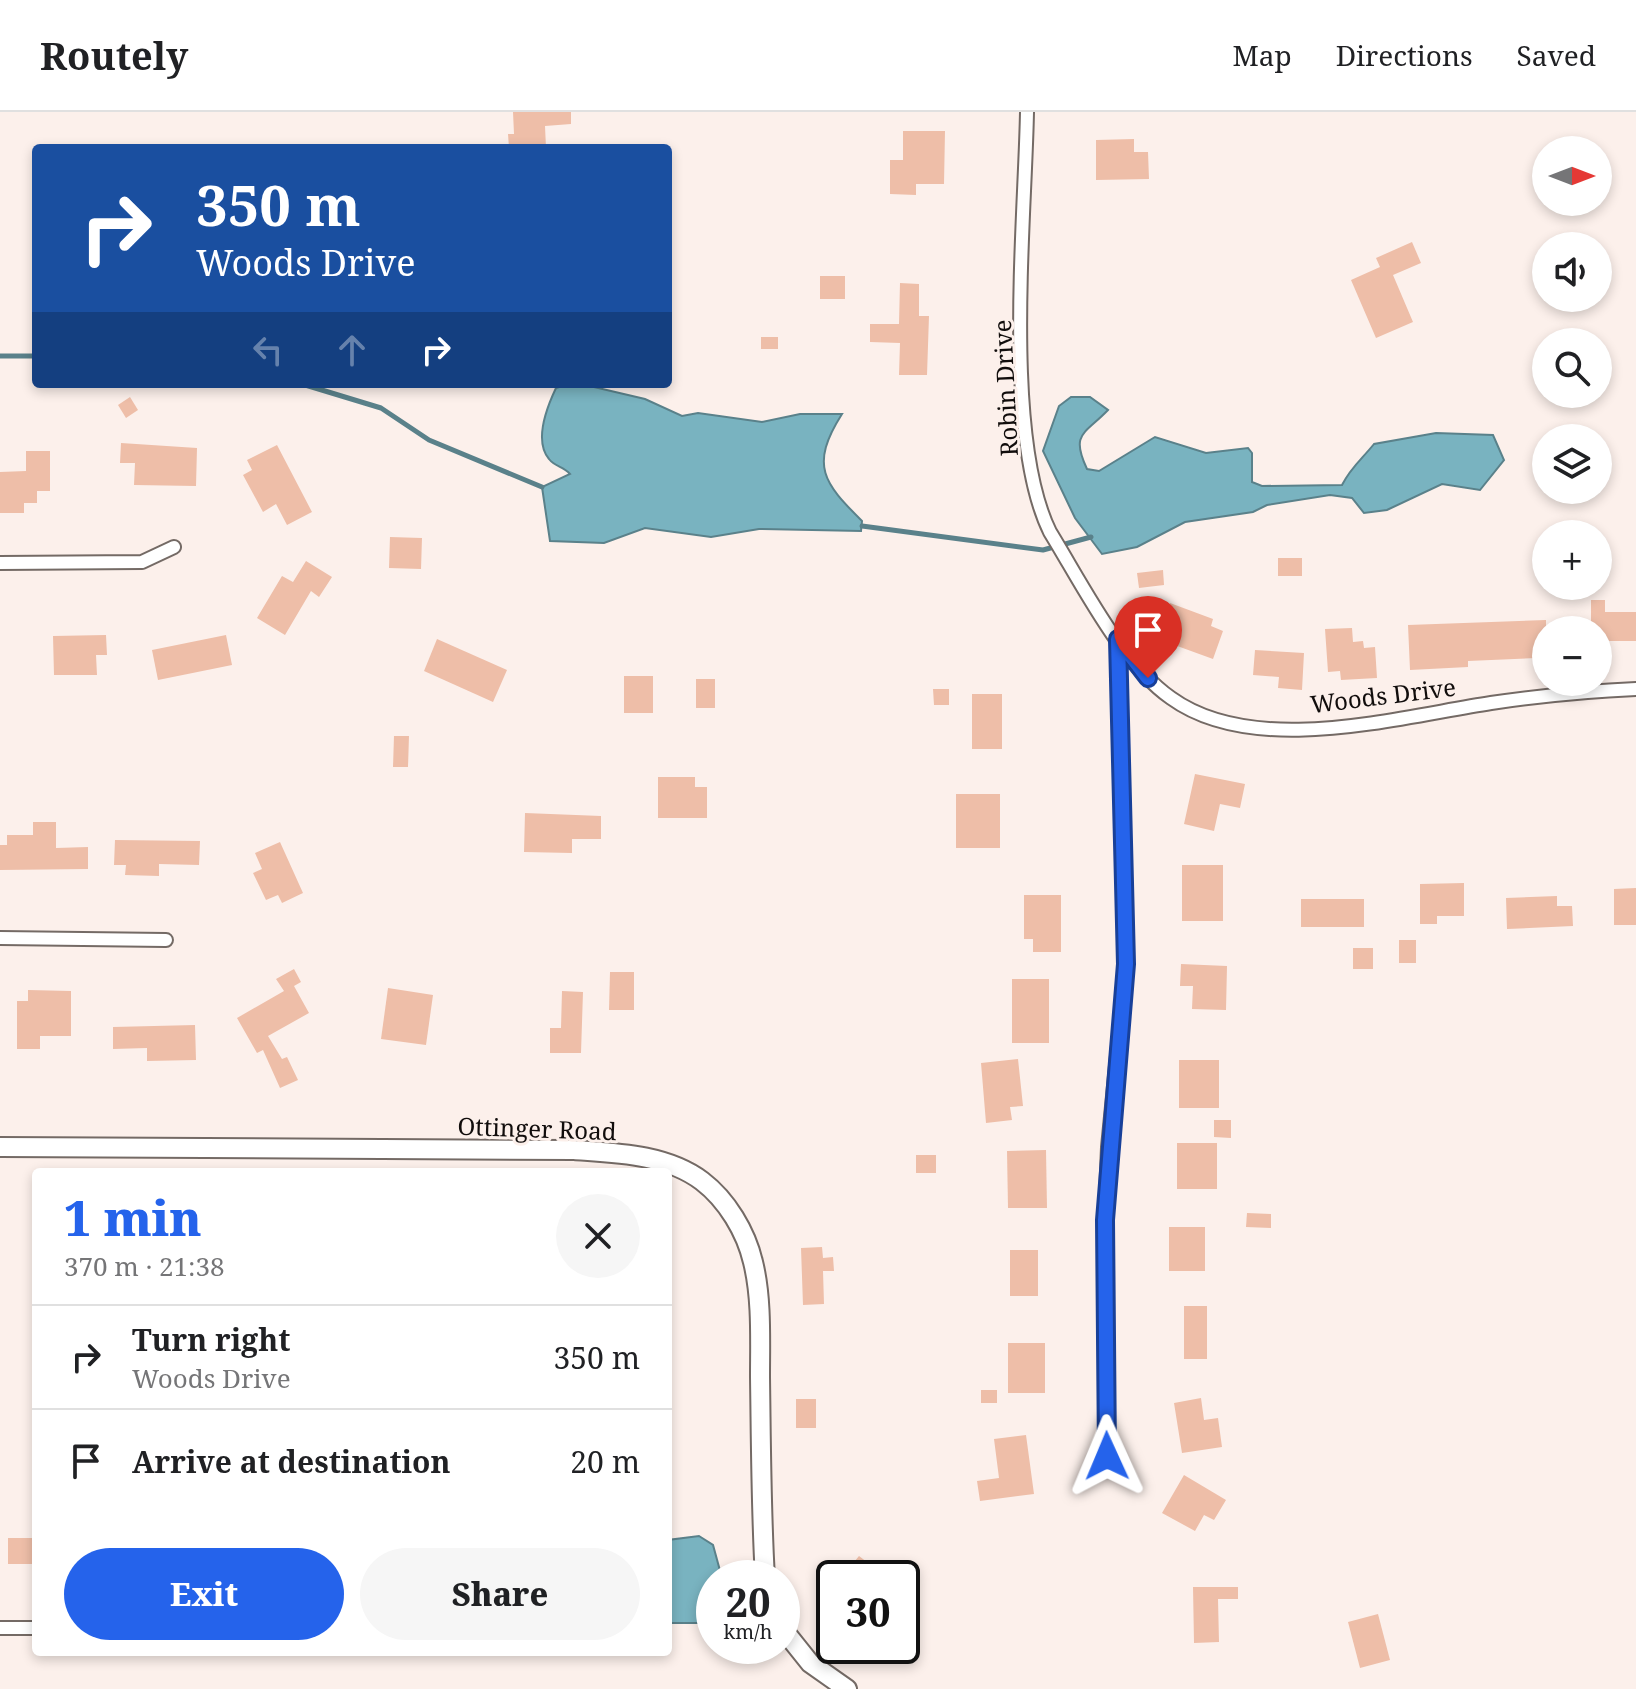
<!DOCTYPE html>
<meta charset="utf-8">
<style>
body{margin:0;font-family:"Noto Serif",serif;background:#f6f6f6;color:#202124;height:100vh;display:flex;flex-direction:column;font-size:30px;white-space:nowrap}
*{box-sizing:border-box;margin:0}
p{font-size:26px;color:#757577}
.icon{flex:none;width:44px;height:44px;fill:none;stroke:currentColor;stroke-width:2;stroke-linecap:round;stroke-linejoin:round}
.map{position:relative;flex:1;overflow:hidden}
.side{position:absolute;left:32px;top:1056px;width:640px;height:488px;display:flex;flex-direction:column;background:#fff;border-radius:8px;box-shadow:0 4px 12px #0003}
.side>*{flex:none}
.top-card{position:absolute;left:32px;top:32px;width:640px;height:244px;border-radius:8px;box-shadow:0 4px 12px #0003;background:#1a4fa0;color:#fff;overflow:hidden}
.needle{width:52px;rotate:90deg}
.buttons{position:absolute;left:1532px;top:24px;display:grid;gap:16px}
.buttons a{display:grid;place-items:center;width:80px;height:80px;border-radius:50%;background:#fff;box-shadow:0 4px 12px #0003;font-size:40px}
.speed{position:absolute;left:696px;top:1448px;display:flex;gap:16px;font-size:40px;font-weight:700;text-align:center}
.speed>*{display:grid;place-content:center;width:104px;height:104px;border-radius:50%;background:#fff;box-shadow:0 4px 12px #0003;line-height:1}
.speed small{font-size:20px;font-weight:400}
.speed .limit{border:4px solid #111;border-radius:12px;background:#fff;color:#111}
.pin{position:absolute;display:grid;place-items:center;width:68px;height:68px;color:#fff;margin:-82px -34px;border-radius:50% 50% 50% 0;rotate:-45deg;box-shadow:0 0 8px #0007}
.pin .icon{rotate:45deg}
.me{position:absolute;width:88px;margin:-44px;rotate:359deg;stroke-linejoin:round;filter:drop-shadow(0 0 6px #0008)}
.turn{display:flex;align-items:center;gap:28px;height:168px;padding:0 32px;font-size:36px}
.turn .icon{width:104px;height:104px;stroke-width:2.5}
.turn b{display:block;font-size:56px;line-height:68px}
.lanes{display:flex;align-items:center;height:76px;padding:0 32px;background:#0003;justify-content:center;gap:40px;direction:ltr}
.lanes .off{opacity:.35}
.round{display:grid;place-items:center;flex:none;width:84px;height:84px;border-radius:42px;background:#f6f6f6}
.summary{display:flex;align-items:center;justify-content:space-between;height:136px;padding:0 32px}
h1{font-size:48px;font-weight:800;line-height:60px;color:#2563eb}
.primary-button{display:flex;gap:16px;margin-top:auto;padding:16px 32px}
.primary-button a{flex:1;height:92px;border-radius:48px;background:#2563eb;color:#fff;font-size:32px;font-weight:800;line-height:92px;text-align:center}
.primary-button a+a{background:#f6f6f6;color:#202124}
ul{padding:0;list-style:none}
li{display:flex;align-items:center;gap:24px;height:104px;padding:0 32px;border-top:2px solid #e0e0e0}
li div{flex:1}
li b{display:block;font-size:30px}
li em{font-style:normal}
header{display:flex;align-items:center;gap:48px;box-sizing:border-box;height:112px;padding:0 40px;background:#fff;border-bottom:2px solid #e0e0e0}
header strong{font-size:38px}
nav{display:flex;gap:44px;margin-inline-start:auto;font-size:28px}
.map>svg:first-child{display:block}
.water{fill:#79b3c0;stroke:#5a818a;stroke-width:2}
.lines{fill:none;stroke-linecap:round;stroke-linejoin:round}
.stream{stroke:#5a818a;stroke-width:5}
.building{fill:#eebea8}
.street-casing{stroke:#746a65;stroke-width:16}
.secondary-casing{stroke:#746a65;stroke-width:22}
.street{stroke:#fff;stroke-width:12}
.secondary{stroke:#fff;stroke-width:18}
.route-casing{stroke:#184099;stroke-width:20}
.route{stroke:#2563eb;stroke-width:14}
.labels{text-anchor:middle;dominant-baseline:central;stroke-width:6;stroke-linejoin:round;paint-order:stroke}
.street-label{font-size:24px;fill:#110d0c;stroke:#fcf0eb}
</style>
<header>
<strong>Routely</strong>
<nav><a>Map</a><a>Directions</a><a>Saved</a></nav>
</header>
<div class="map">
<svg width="1636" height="1577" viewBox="0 0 1636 1577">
<rect width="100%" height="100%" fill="#fcf0eb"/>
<!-- water -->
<g class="water">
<path d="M566,273l28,2 51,12 37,17 16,-3 64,9 38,-8h42c-33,52 -18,69 20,107l-1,10 -102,-2 -48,8 -66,-9 -41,15 -54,-2 -8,-54 28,-13c-7,-8 -15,-7 -21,-15 -15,-18 -2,-52 7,-71z"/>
<path d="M1071,285h19l18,13c-23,24 -38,23 -21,59l12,2 56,-34 51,16 42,-5 4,5v29l10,4 80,-1c9,-18 20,-26 32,-41l62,-11 57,2 11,25 -24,30 -38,-6 -55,26 -23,3 -12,-15 -22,-3 -63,10 -14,7 -68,10 -48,25 -35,7 -27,-36 -32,-67 16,-45z"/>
<path d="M699,1424l14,9 9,33h-8v45h-46v-83z"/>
</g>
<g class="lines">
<!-- stream -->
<g class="stream">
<path d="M0,244h36"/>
<path d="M302,272l79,24 48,32 113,47"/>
<path d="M862,414l181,24 48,-13"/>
</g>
</g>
<!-- building -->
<g class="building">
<path d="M513,0h58v12l-26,2 1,22h-37l-1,-14h6z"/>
<path d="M903,19h42l-1,53h-28v11l-26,-1v-34h13z"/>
<path d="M1134,27v13h14l1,27 -53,1v-40z"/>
<path d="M1412,130l9,21 -28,12 20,47 -37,16 -25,-58 29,-13 -4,-9z"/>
<rect x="820" y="164" width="25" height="23"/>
<path d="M900,171l19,1v32h10l-2,59h-28l1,-32 -30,-1v-18h29z"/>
<rect x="761" y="225" width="17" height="12"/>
<path d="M130,285l8,13 -12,8 -8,-13z"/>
<path d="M121,331l76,5 -1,38 -62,-1 1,-22h-15z"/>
<path d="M277,333l35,67 -25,13 -11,-21 -13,8 -20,-37 9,-5 -5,-10z"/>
<path d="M26,339h24v40h-13v12h-13v10h-24v-41l26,-1z"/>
<path d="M390,425l32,1 -1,31 -32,-1z"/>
<rect x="1278" y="446" width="24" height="18"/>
<path d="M306,449l26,16 -13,20 -8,-6 -26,44 -28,-17 25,-42 11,6z"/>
<path d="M1163,458l1,15 -25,3 -2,-15z"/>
<path d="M1591,488h14v12h31v29h-38v-11h-7z"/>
<path d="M1170,491l43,16 -2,7 12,5 -10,28 -44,-16 2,-4 -13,-5z"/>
<path d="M1546,508v22h-10l1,16 -69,3v6l-58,3 -2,-45z"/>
<path d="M1352,516l1,14 10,-1 1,7 11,-1 2,31 -36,2 -1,-9 -12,1 -3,-43z"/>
<path d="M106,523l1,20h-11l1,20h-43l-1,-39z"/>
<path d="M226,523l6,30 -74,15 -6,-30z"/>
<path d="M437,527l70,31 -14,32 -69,-31z"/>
<path d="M1255,538l49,3 -2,37 -24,-2 1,-11 -26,-2z"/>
<rect x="624" y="564" width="29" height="37"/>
<rect x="696" y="567" width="19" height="29"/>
<path d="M933,577h16v16h-15z"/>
<rect x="972" y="582" width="30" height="55"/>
<path d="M394,624h15l-1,31h-15z"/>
<path d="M1195,662l50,10 -5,24 -20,-4 -6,27 -30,-7z"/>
<path d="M658,665h37v10h12v31h-49z"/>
<rect x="956" y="682" width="44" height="54"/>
<path d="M525,701l76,3v23h-29v14l-48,-1z"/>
<path d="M33,710h23v26l32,-1v22l-88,1v-25h7v-10h26z"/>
<path d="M115,728l85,1 -1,24 -40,-1v12l-34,-1 1,-10h-12z"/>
<path d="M280,730l23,51 -21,10 -4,-8 -12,5 -13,-27 9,-4 -7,-16z"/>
<rect x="1182" y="753" width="41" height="56"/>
<path d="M1464,771v33h-27v8h-17v-40z"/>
<path d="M1636,776v37h-22v-36z"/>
<path d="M1024,783h37v57h-28v-13h-9z"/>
<path d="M1557,784v10h15l1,20 -66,3 -1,-31z"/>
<rect x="1301" y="787" width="63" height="28"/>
<rect x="1399" y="828" width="17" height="23"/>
<rect x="1353" y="836" width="20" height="21"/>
<path d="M1181,852l46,2 -1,44 -34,-1 1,-23h-13z"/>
<path d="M294,857l7,13 -7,4 15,27 -41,23 14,23 5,-2 11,23 -18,8 -17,-38 -6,3 -20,-35 47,-27 -8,-12z"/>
<path d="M610,860h24v38h-25z"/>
<rect x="1012" y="867" width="37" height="64"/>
<path d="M388,876l45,7 -7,50 -45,-6z"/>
<path d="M28,878l43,1v45h-31v13h-23v-48h11z"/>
<path d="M562,879l21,1 -2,61h-31v-25h11z"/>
<path d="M195,913l1,35 -49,1v-13l-34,1v-22z"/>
<path d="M1018,947l5,47 -13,1 2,13 -26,3 -5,-60z"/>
<rect x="1179" y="948" width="40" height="48"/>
<path d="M1214,1008h17v18l-17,-1z"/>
<rect x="1177" y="1031" width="40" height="46"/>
<path d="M1046,1038l1,58h-39l-1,-57z"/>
<rect x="916" y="1043" width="20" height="18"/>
<path d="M1247,1101l24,1v14l-25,-1z"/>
<rect x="1169" y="1115" width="36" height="44"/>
<path d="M822,1135l1,11 10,-1 1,14h-11l1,33 -21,1 -2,-57z"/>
<rect x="1010" y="1138" width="28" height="46"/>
<rect x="1184" y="1194" width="23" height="53"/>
<rect x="1008" y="1231" width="37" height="50"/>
<rect x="981" y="1278" width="16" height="13"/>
<path d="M1201,1286l3,22 14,-2 4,29 -40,6 -8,-50z"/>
<rect x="796" y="1287" width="20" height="29"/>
<path d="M1026,1323l8,59 -54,7 -3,-20 22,-3 -5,-39z"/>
<path d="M1184,1363l42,25 -12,20 -10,-5 -9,16 -33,-18z"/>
<rect x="8" y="1426" width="28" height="26"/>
<path d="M859,1444l17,13 -8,9h-27z"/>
<path d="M1193,1475h45v12h-20l1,43 -25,1z"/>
<path d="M1378,1502l12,46 -30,8 -12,-46z"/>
</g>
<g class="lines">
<defs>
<g id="street">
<path d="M1027,0c-2,109 -24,325 23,420 32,52 71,131 121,166 83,60 227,19 320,5 48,-7 96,-12 145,-14"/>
<path d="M0,451l142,-1 32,-15"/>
<path d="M0,826l166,2"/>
<path d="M1107,1344l-2,-236 3,-73 18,-183 -8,-325"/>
<path d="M0,1516h36"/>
</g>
<g id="secondary">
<path d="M0,1035l574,3c42,3 92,4 128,31 25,19 44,51 51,81 9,36 7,78 7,115 1,67 1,134 5,201"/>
<path d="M782,1516l28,35 37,26"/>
</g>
</defs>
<!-- street casing -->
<use href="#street" class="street-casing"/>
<!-- secondary casing -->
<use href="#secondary" class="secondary-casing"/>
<!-- street -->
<use href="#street" class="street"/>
<!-- secondary -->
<use href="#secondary" class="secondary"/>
</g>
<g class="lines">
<defs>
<path id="route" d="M1107,1344l-2,-236 21,-256 -8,-325 30,39"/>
</defs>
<!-- route casing -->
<use href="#route" class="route-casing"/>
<!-- route -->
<use href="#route" class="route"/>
</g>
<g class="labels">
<!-- street labels -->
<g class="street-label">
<text transform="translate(1005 276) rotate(-93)">Robin Drive</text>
<text transform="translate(1383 583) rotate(-7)">Woods Drive</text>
<text transform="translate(537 1016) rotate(2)">Ottinger Road</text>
</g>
</g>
</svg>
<div class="buttons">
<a><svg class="needle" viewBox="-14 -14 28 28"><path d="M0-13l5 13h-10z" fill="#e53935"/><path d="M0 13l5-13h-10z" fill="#757577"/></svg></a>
<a><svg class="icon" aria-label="sound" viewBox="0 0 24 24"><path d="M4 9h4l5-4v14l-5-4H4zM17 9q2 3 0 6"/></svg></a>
<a><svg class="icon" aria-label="search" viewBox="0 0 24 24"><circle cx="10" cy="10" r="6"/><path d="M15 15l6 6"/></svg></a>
<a><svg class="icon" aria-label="layers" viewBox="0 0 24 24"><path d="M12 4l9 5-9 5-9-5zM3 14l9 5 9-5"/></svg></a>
<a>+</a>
<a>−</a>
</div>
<div class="speed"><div>20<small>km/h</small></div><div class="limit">30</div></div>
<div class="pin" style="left:1148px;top:566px;background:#d93025"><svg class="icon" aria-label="arrive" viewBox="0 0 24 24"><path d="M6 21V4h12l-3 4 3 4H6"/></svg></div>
<svg class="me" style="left:1107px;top:1344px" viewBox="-20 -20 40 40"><path d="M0-17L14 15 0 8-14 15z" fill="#2563eb" stroke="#fff" stroke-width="4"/></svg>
<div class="top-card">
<div class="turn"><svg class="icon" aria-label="right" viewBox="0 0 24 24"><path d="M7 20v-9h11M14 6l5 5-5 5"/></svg><div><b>350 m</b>Woods Drive</div></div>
<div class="lanes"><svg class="icon off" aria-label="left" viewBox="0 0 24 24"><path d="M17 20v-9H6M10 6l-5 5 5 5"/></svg><svg class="icon off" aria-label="ahead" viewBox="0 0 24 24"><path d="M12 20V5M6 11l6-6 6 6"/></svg><svg class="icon" aria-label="right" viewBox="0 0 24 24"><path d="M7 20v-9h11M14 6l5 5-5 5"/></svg></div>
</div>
<section class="side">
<div class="summary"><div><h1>1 min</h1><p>370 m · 21:38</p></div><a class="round"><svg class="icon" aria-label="close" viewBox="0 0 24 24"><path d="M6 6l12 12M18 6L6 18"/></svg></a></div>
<ul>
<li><svg class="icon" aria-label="right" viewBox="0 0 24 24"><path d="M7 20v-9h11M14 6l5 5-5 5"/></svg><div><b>Turn right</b><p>Woods Drive</p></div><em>350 m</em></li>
<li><svg class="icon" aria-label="arrive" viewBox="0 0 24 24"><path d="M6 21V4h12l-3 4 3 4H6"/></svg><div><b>Arrive at destination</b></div><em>20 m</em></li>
</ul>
<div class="primary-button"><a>Exit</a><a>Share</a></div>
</section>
</div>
